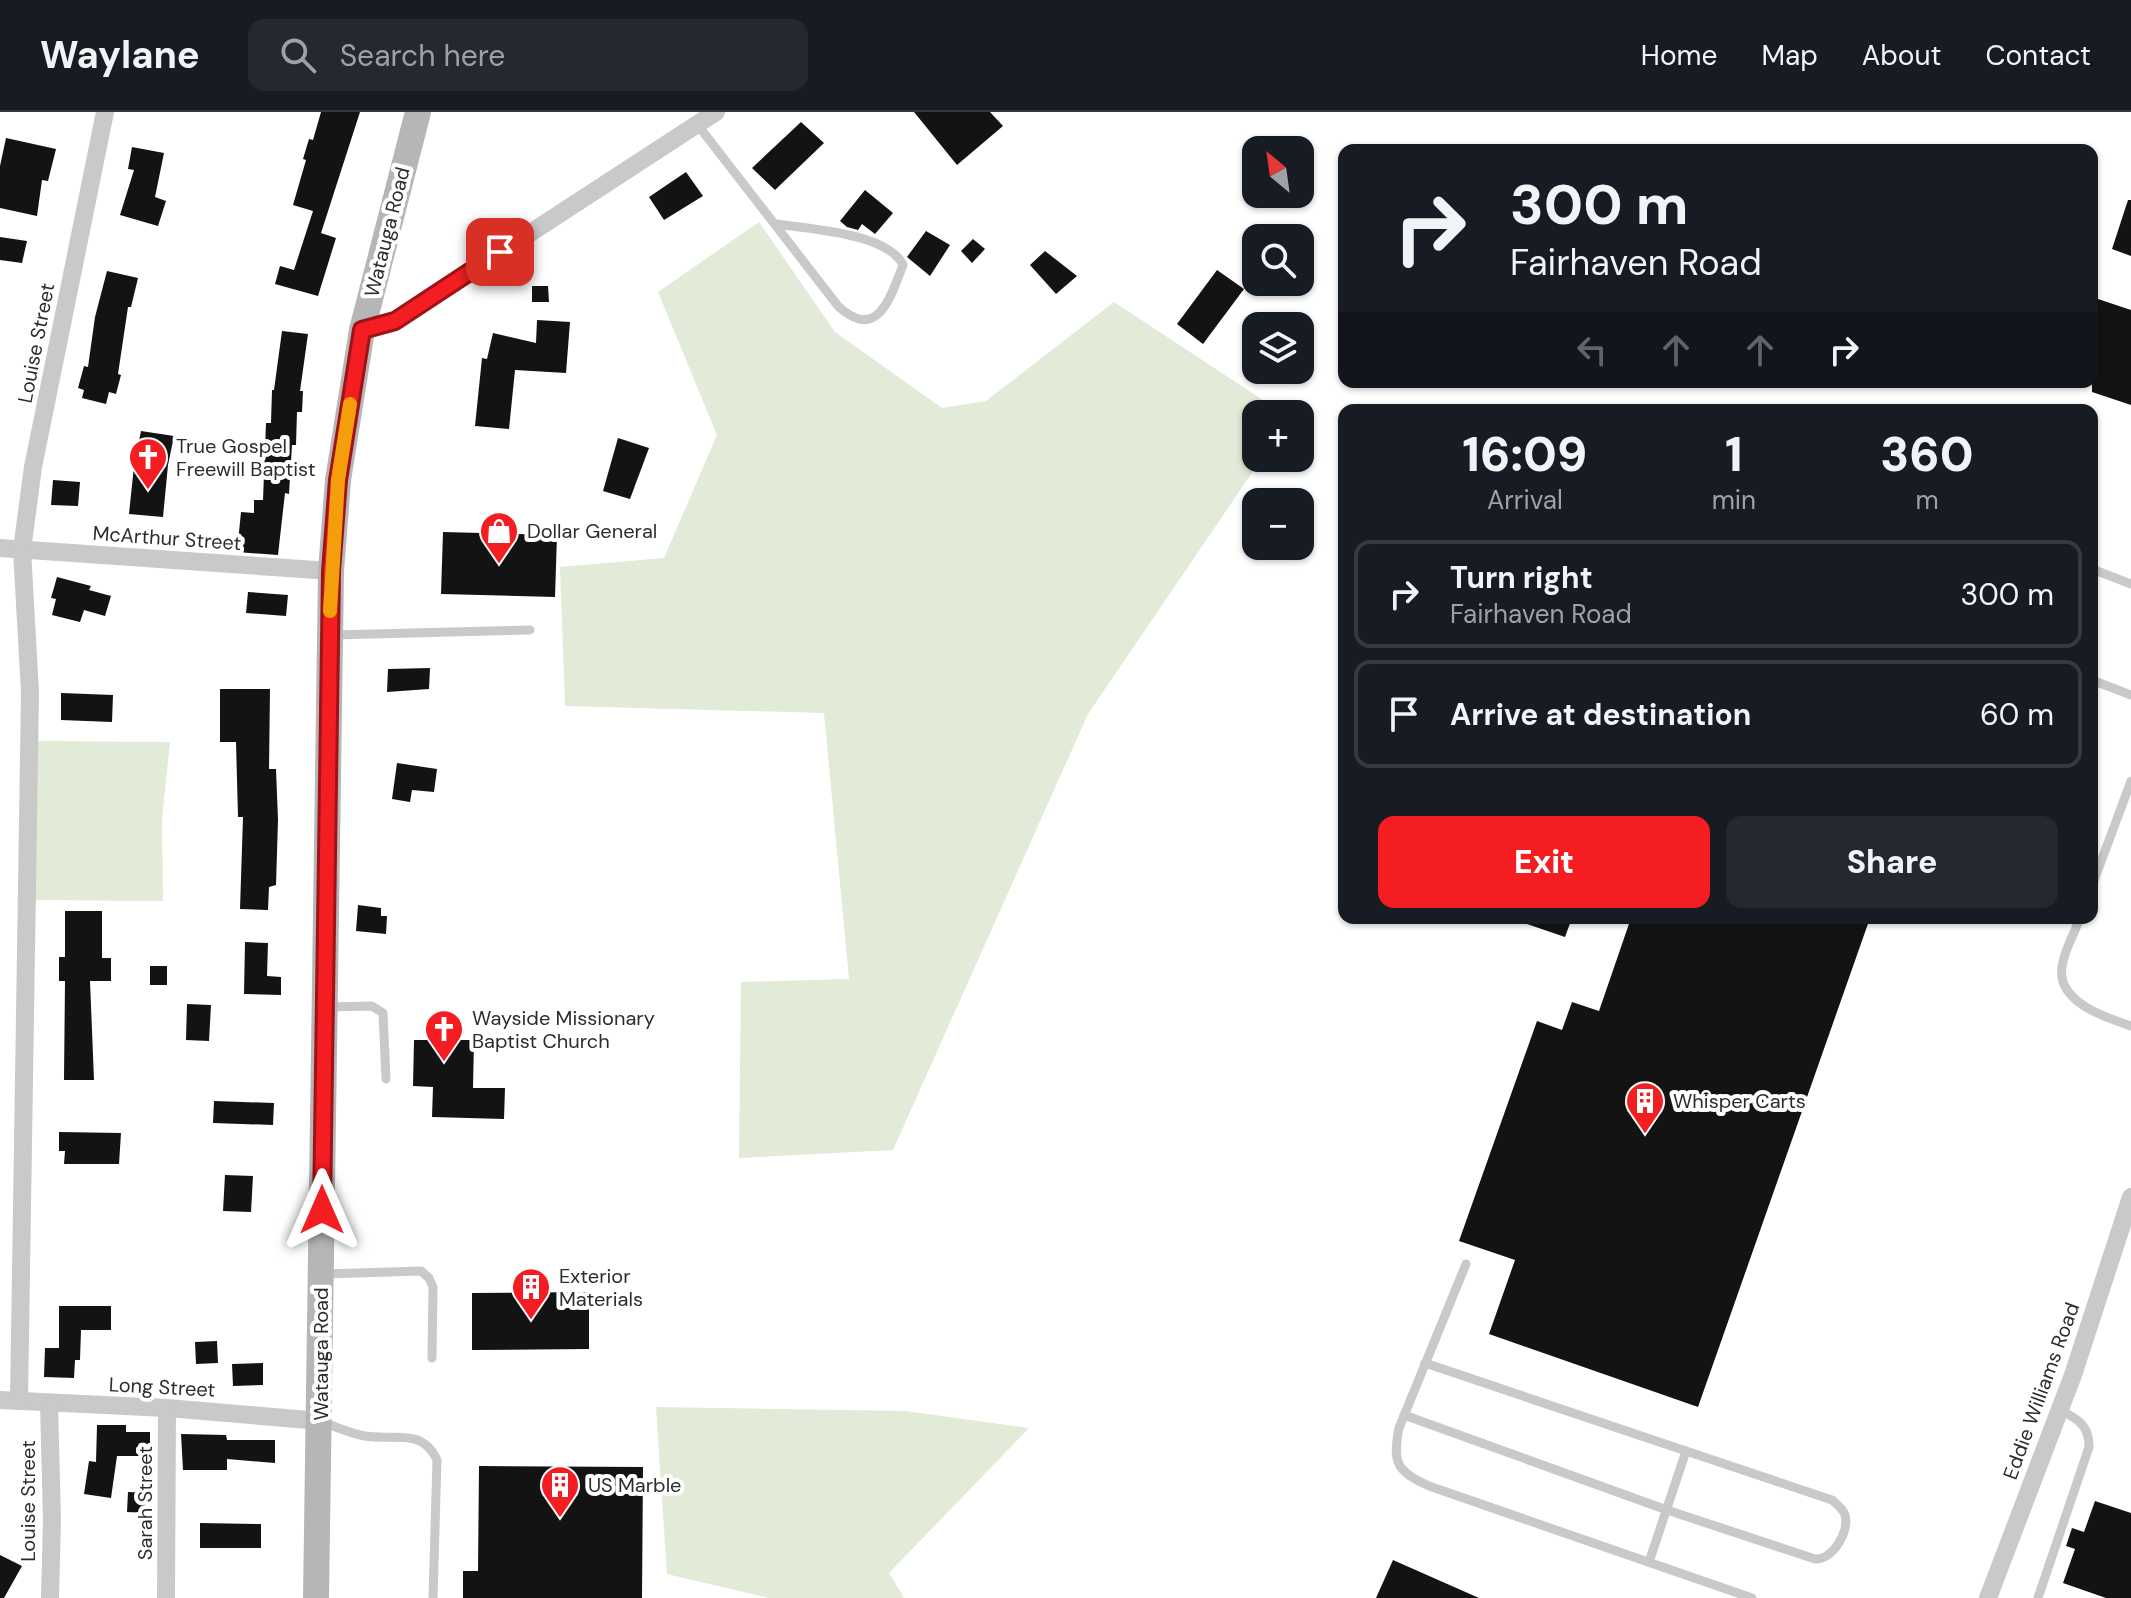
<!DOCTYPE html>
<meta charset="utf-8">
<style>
body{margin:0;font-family:"DM Sans",sans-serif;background:#242831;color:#f1f3f6;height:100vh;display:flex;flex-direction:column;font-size:30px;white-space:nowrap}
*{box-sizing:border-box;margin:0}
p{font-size:26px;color:#9ea1a6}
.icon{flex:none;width:44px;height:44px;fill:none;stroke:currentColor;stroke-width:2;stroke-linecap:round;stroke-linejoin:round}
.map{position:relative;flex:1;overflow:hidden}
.panel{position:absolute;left:1338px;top:292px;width:760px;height:520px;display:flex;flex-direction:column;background:#171b24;border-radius:16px;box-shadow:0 2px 6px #0004}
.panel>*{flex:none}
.banner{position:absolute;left:1338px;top:32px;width:760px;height:244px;border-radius:16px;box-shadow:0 2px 6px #0004;background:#171b24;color:#f1f3f6;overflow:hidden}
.needle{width:52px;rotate:331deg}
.buttons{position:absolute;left:1242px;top:24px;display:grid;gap:16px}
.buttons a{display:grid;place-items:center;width:72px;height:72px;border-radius:16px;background:#171b24;box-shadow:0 2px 6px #0004;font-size:40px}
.pin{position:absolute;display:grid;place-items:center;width:68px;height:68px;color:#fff;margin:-34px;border-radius:16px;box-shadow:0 4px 12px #0006}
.me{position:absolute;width:88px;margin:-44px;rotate:0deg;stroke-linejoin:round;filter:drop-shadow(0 0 6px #0008)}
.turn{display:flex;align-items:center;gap:28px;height:168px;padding:0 40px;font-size:36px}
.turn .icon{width:104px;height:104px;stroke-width:2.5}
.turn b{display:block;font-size:56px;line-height:68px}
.lanes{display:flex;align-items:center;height:76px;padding:0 40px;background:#0003;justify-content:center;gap:40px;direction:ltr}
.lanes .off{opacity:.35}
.eta{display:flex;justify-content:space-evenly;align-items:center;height:136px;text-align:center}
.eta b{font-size:48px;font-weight:800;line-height:56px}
.action{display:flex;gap:16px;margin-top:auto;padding:16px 40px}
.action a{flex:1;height:92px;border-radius:16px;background:#f41d22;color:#fff;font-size:32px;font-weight:800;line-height:92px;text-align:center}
.action a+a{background:#242831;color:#f1f3f6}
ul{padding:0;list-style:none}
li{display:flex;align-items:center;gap:24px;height:108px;margin:0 16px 12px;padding:0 24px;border:4px solid #363941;border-radius:16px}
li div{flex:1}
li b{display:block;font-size:30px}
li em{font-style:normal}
header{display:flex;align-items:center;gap:48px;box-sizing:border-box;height:112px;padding:0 40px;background:#171b24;border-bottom:2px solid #363941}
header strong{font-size:38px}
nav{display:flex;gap:44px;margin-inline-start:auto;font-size:28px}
.search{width:560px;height:72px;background:#242831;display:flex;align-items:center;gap:20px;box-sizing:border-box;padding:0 28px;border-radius:16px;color:#9ea1a6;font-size:30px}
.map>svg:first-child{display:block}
.green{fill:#e1ebd7}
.building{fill:#131313}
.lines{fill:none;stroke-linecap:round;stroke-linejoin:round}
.lane{stroke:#c9c9c9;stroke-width:9}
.street{stroke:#c9c9c9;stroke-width:18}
.secondary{stroke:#b6b6b6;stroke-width:26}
.route-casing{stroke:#9f1316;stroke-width:20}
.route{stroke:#f41d22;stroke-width:14}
.slow{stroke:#f59e0b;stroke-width:14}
.labels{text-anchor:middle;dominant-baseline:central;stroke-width:8;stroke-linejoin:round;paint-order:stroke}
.street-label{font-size:20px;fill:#2c2c2c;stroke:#fff}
.poi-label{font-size:20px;fill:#2c2c2c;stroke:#fff;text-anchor:start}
</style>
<header>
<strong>Waylane</strong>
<div class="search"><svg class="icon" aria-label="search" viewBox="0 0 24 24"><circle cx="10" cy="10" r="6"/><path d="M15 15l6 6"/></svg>Search here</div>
<nav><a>Home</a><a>Map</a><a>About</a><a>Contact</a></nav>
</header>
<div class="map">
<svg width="2131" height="1486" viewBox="0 0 2131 1486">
<rect width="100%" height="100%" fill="#fff"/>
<!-- green -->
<g class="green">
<path d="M759,110l76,110 107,76 44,-7 128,-99 170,112h-28v44h6l-174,256 -195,436 -154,8 2,-176 108,-3 -25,-266 -259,-7 -5,-139 104,-9 53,-123 -59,-143z"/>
<path d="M38,629l132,1 -8,77 1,82 -129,-1z"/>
<path d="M656,1295l249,4 124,17 -140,145 15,25h-135l-102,-24z"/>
</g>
<!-- building -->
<g class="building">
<path d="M321,0h39l-39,121 15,5 -18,58 -43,-12 5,-18 14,4 19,-59 -20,-6 13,-45 -3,-1 6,-20 4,1z"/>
<path d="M914,0h76l13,14 -46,39z"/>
<path d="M801,10l23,21 -49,47 -23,-22z"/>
<path d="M6,26l50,11 -8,32 -6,-1 -5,36 -37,-8v-42z"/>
<path d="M132,35l32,6 -9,44 11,4 -8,25 -38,-11 14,-45 -6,-1z"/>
<path d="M686,60l17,24 -39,24 -15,-23z"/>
<path d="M865,78l28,23 -18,21 -13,-10 -4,6 -11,-3 -7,-6z"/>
<path d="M2128,88h3v56l-19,-7z"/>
<path d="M926,119l24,14 -20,31 -23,-19z"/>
<path d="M0,125l27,4 -5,22 -22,-3z"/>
<path d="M973,127l12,10 -13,14 -11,-12z"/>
<path d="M1045,139l32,25 -21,18 -26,-29z"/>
<path d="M1217,158l27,19 -41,55 -26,-20z"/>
<path d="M107,159l31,7 -7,29h-3l-10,67 3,1 -5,19 -7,-2 -3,12 -24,-6 2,-8 -6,-2 6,-22 4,1 7,-50z"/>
<path d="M532,174h16l1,16h-17z"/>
<path d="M2092,185l39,13v95l-39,-13z"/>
<path d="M537,208l33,2 -4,51 -51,-3 -6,59 -34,-3 7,-68 5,1 6,-26 43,10z"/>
<path d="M282,219l26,3 -8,57h3l-1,21h-5l-1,33h-4l-3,49 -4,-1 -7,62 -41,-3 4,-40 13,1v-13h9l3,-77h5l1,-33h2z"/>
<path d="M141,319l33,5 -6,29 -5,52 -34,-3 5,-48z"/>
<path d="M618,326l31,10 -19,51 -27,-8z"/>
<path d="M53,368l27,2 -2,24 -27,-1z"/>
<path d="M443,420l114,3 -2,62 -114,-3z"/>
<path d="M57,465l34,9 -2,4 22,6 -6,20 -21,-6 -4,12 -28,-7 4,-16 -5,-1z"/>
<path d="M248,480l40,3 -2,21 -40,-3z"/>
<path d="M430,556l-1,21 -42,3 1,-23z"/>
<path d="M220,577h50l-1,80h7l2,51 -2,65 -7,2 -1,23 -28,-1 3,-92h-5l-2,-75h-16z"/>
<path d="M61,581l52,2 -1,27 -51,-2z"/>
<path d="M397,651l40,6 -3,23 -22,-2 -2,12 -18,-3z"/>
<path d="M358,793l23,3v8h6l-1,18 -30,-3z"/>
<path d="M65,799h37v47h9v23h-21l4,99h-30l1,-99h-6v-24h6z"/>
<path d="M1519,806h53l-7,19 -47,-16z"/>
<path d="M1631,806h239l-172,489 -209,-73 26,-74 -56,-19 78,-220 25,9 10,-28 27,9z"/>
<path d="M245,830l23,1 -1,33 14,1v18l-37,-1z"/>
<rect x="150" y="854" width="17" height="19"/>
<path d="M187,892l24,1 -2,36 -23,-1z"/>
<path d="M414,928h60l-1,48h32l-1,31 -72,-2 1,-30 -20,-1z"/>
<path d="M214,989l60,2 -1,22 -60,-2z"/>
<path d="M59,1020l62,1 -2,31h-55l1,-13h-6z"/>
<path d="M225,1063l28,1 -2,36 -28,-1z"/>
<path d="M589,1180v57l-117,1v-57z"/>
<path d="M59,1194h52v24h-30l-1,30h-5l-1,18 -30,-1 1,-29h14z"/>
<path d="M217,1229l1,22 -22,1 -1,-22z"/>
<path d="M263,1251v22l-30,1 -1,-22z"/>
<path d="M97,1313h29v7h24v24h-33l-6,42 -27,-4 5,-33 7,1z"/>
<path d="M181,1322l45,1 1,5h48v23l-48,-4v11h-44z"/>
<path d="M479,1354l164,1 -1,131h-179v-27h15z"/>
<path d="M128,1380l22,1v20l-23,-1z"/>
<path d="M2095,1389l36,12v85h-25l-43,-15 12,-34 -9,-3 6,-18 12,4z"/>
<path d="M200,1411l61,1v24h-61z"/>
<path d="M0,1443l22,11 -18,32h-4z"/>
<path d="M1393,1448l86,38h-103z"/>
</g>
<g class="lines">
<!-- lane -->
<g class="lane">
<path d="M697,12l141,182c39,36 52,-7 65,-41 -15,-32 -94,-36 -126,-41"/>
<path d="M2092,457l39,15"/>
<path d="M333,523l197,-5"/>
<path d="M2092,568l39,15"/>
<path d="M2092,774l39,-105"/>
<path d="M2080,806c-6,17 -21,41 -18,60 6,28 46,40 69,48"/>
<path d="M327,895l45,-1 11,7 3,66"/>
<path d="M1466,1152l-67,164c-7,36 -2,43 30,58l323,112"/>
<path d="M325,1162l96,-3 8,7 4,9 -1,71"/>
<path d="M1425,1251l261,88 -37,111"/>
<path d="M1404,1303l263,95 148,49c18,1 35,-28 30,-44 -2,-6 -8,-11 -13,-15l-146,-49"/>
<path d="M323,1310c13,5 28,12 42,14 29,5 57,-9 72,24l-4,138"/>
<path d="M2038,1486l51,-151c0,-22 -11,-28 -29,-37"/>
</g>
<!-- street -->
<g class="street">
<path d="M362,218l33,-9 321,-209"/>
<path d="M0,436l331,23"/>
<path d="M0,1288l167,8 153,13"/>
<path d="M19,1289l11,-709 -8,-142 11,-83 72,-355"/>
<path d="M49,1291l3,117 -2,78"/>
<path d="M166,1486l1,-190"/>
<path d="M1988,1486l85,-223 58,-178"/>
</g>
<!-- secondary -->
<path class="secondary" d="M316,1486l15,-1027 7,-91 24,-150 56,-218"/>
</g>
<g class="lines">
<defs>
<path id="route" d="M322,1098l9,-639 7,-91 24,-150 33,-9 105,-69"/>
</defs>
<!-- route casing -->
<use href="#route" class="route-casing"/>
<!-- route -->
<use href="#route" class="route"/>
<!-- slow -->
<path class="slow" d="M330,499l8,-131 12,-76"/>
</g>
<!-- icons -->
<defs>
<symbol id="church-pin" viewBox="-11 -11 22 30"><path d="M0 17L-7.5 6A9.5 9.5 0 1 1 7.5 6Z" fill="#f41d22" stroke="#fff"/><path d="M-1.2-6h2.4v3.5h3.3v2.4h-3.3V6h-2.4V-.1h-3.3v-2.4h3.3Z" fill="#fff"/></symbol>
<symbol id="shop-pin" viewBox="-11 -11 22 30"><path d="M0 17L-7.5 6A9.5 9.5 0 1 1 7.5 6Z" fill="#f41d22" stroke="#fff"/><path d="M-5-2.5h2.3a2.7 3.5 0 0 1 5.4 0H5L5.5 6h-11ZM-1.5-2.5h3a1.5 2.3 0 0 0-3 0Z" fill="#fff"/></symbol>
<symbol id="building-pin" viewBox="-11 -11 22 30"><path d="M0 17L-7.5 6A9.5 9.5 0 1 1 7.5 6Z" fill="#f41d22" stroke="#fff"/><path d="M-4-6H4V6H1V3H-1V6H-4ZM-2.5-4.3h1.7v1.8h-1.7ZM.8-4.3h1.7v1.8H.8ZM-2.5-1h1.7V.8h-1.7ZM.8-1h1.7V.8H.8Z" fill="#fff"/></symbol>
</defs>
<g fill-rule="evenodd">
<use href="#church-pin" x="126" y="323" width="44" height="60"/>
<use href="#shop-pin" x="477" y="397" width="44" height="60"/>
<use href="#church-pin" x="422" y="895" width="44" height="60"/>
<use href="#building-pin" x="1623" y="967" width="44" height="60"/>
<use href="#building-pin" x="509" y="1153" width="44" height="60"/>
<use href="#building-pin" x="538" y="1351" width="44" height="60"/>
</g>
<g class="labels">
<!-- street labels -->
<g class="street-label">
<text transform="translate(387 120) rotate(-76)">Watauga Road</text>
<text transform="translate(36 231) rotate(-79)">Louise Street</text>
<text transform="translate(167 426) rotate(4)">McArthur Street</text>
<text transform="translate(321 1242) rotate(-90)">Watauga Road</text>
<text transform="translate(162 1275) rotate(3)">Long Street</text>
<text transform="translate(2041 1279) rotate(-70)">Eddie Williams Road</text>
<text transform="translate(28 1389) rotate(-90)">Louise Street</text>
<text transform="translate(145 1391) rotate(-90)">Sarah Street</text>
</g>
<!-- poi labels -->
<g class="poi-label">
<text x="176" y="334">True Gospel<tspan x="176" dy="23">Freewill Baptist</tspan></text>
<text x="527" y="419">Dollar General</text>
<text x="472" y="906">Wayside Missionary<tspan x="472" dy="23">Baptist Church</tspan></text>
<text x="1673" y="989">Whisper Carts</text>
<text x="559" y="1164">Exterior<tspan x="559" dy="23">Materials</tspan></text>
<text x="588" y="1373">US Marble</text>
</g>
</g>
</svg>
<div class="buttons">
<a><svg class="needle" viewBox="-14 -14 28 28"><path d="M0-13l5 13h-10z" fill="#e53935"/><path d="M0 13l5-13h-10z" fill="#9ea1a6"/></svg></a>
<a><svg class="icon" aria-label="search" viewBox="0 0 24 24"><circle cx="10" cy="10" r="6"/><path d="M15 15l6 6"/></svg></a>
<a><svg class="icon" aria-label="layers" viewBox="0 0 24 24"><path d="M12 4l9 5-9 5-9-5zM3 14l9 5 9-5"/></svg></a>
<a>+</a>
<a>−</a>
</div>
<div class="pin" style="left:500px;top:140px;background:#d93025"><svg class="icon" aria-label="arrive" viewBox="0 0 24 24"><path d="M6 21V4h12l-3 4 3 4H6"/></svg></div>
<svg class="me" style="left:322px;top:1098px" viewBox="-20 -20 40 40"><path d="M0-17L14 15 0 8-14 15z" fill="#f41d22" stroke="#fff" stroke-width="4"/></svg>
<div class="banner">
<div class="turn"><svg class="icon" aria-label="right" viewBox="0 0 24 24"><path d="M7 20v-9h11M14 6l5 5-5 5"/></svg><div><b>300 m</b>Fairhaven Road</div></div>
<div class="lanes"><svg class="icon off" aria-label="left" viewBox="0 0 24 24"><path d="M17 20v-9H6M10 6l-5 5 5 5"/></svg><svg class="icon off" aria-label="ahead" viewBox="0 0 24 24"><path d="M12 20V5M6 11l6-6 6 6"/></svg><svg class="icon off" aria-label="ahead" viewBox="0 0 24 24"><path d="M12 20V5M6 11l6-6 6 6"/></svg><svg class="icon" aria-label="right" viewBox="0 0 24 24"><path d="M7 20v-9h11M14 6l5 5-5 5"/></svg></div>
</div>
<section class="panel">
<div class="eta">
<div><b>16:09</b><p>Arrival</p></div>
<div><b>1</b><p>min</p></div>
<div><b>360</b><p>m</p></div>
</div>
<ul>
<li><svg class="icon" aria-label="right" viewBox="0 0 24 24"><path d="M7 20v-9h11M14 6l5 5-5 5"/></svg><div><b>Turn right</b><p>Fairhaven Road</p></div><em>300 m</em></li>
<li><svg class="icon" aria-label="arrive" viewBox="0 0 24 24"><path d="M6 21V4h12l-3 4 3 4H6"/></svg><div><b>Arrive at destination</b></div><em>60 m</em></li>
</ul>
<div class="action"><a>Exit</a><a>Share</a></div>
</section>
</div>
